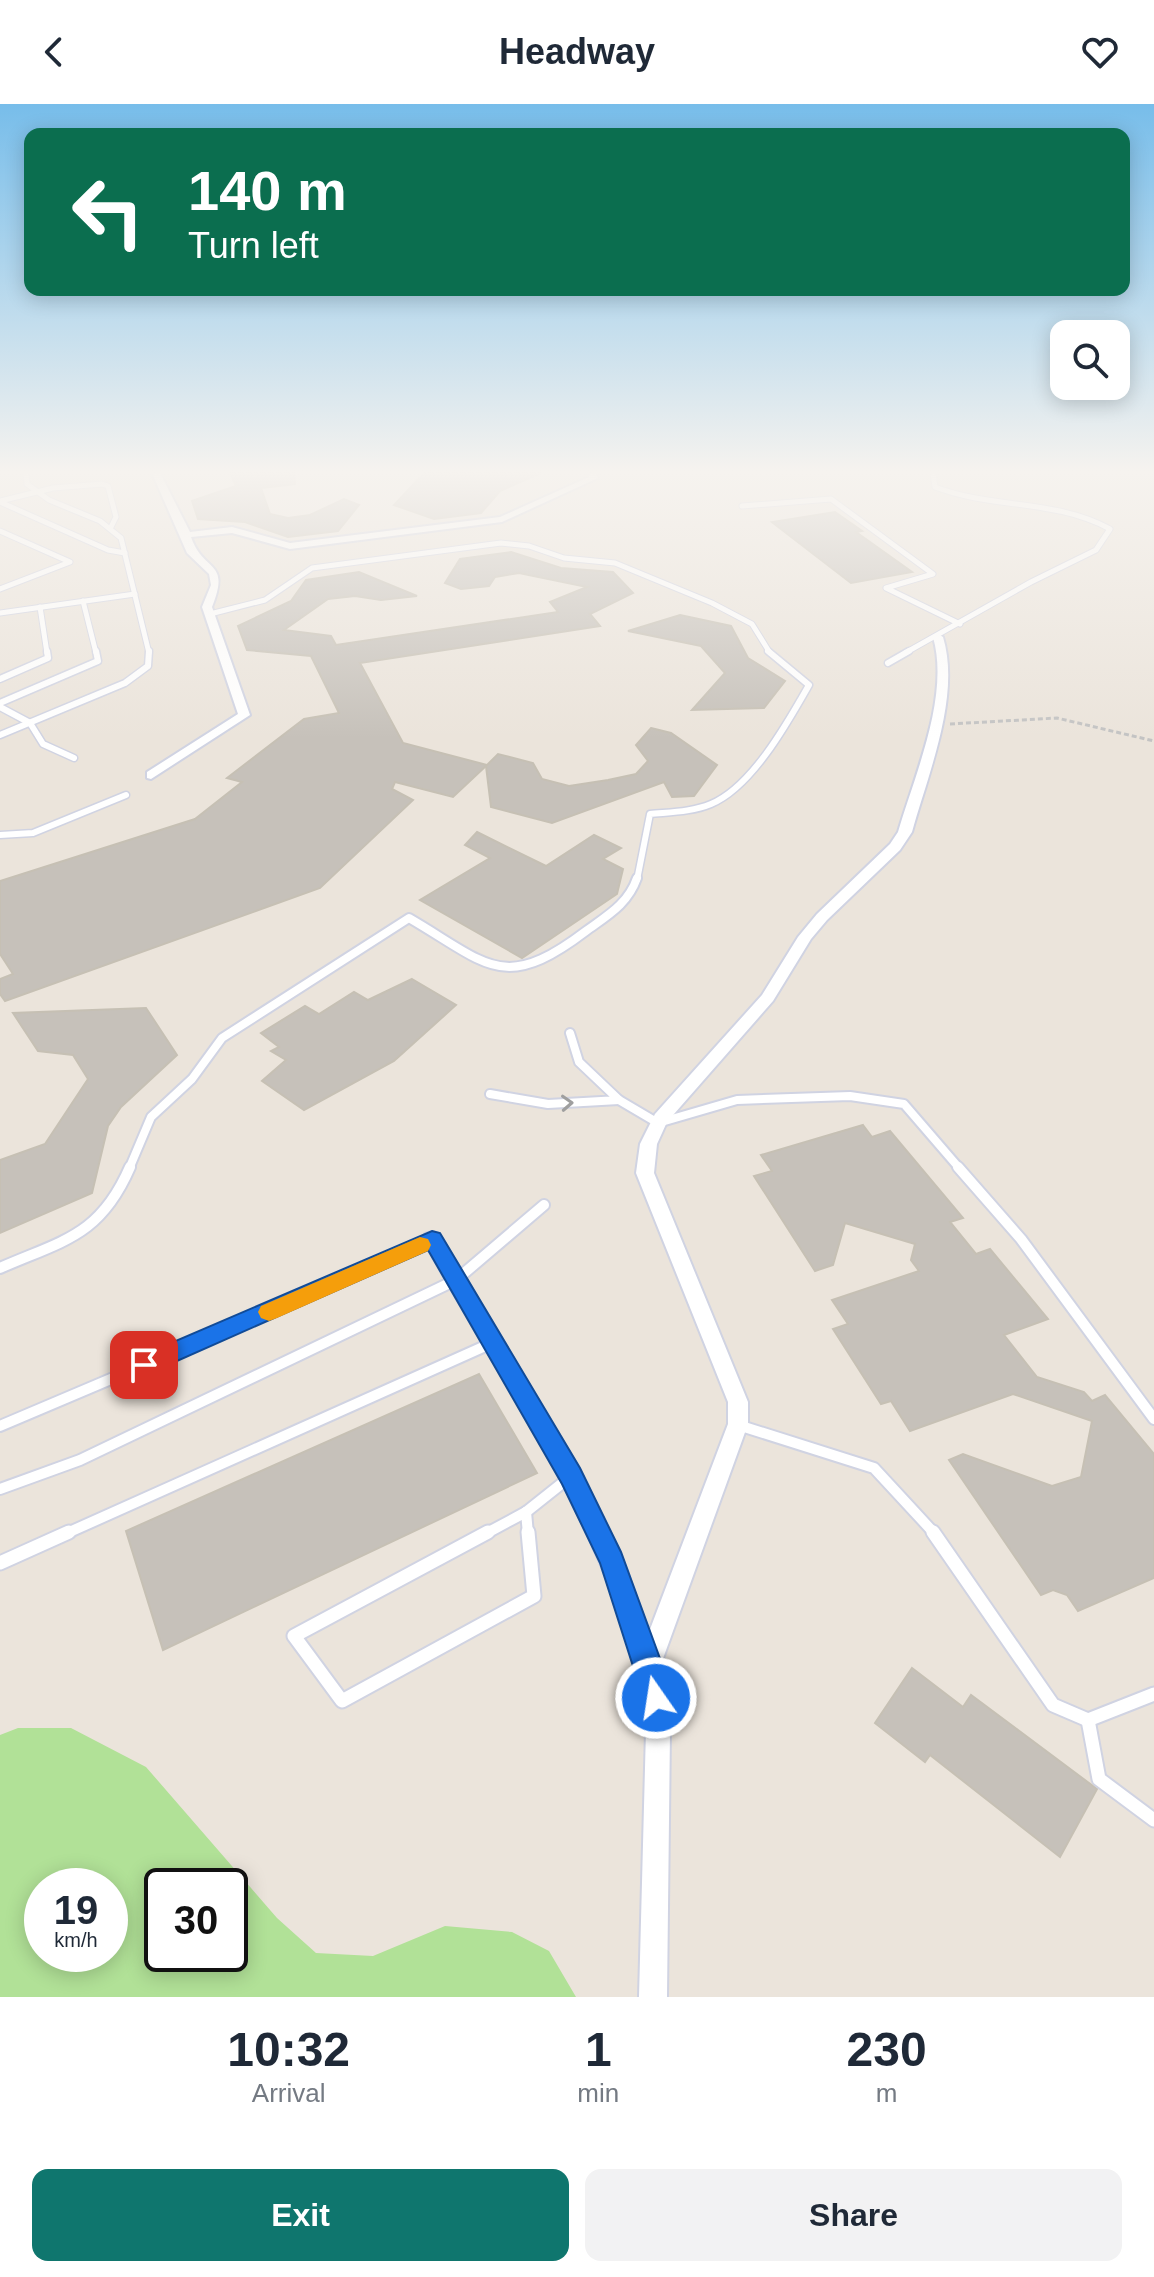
<!DOCTYPE html>
<style>
body{margin:0;font-family:Arial,sans-serif;background:#f2f2f3;color:#1f2937;height:100vh;display:flex;flex-direction:column;font-size:30px;white-space:nowrap}
*{box-sizing:border-box;margin:0}
p{font-size:26px;color:#747a83}
.icon{flex:none;width:44px;height:44px;fill:none;stroke:currentColor;stroke-width:2;stroke-linecap:round;stroke-linejoin:round}
.map{position:relative;height:1893px;overflow:hidden}
.sheet{display:flex;flex-direction:column;background:#fff;flex:1}
.sheet>*{flex:none}
.hud{position:absolute;left:24px;top:24px;width:1106px;height:168px;border-radius:16px;box-shadow:0 4px 20px #0003;background:#0b6e4f;color:#fff;overflow:hidden}
.buttons{position:absolute;left:1050px;top:216px;display:grid;gap:16px}
.buttons a{display:grid;place-items:center;width:80px;height:80px;border-radius:16px;background:#fff;box-shadow:0 4px 20px #0003;font-size:40px}
.speed{position:absolute;left:24px;top:1764px;display:flex;gap:16px;font-size:40px;font-weight:700;text-align:center}
.speed>*{display:grid;place-content:center;width:104px;height:104px;border-radius:50%;background:#fff;box-shadow:0 4px 20px #0003;line-height:1}
.speed small{font-size:20px;font-weight:400}
.speed .limit{border:4px solid #111;border-radius:12px;background:#fff;color:#111}
.pin{position:absolute;display:grid;place-items:center;width:68px;height:68px;color:#fff;margin:-34px;border-radius:16px;box-shadow:0 4px 12px #0006}
.me{position:absolute;width:88px;margin:-44px;rotate:347deg;stroke-linejoin:round;filter:drop-shadow(0 0 6px #0008)}
.turn{display:flex;align-items:center;gap:28px;height:168px;padding:0 32px;font-size:36px}
.turn .icon{width:104px;height:104px;stroke-width:2.5}
.turn b{display:block;font-size:56px;line-height:68px}
.eta{display:flex;justify-content:space-evenly;align-items:center;height:136px;text-align:center}
.eta b{font-size:48px;font-weight:800;line-height:56px}
.primary-button{display:flex;gap:16px;margin-top:auto;padding:16px 32px}
.primary-button a{flex:1;height:92px;border-radius:16px;background:#0f766e;color:#fff;font-size:32px;font-weight:800;line-height:92px;text-align:center}
.primary-button a+a{background:#f2f2f3;color:#1f2937}
header{display:flex;justify-content:space-between;align-items:center;height:104px;padding:0 32px;background:#fff;font-size:36px;font-weight:800}
.map>svg:first-child{display:block}
.green{fill:#b1e197;fill-rule:evenodd}
.building{fill:#c6c1ba;stroke:#c6c0b4;stroke-width:2}
.lines{fill:none;stroke-linecap:round;stroke-linejoin:round}
.service-far4-casing{stroke:#d0d3e2;stroke-width:7}
.service-far3-casing{stroke:#d0d3e2;stroke-width:9}
.service-far2-casing{stroke:#d0d3e2;stroke-width:12}
.service-far1-casing{stroke:#d0d3e2;stroke-width:14}
.service-casing{stroke:#d0d3e2;stroke-width:17}
.minor-casing{stroke:#d0d3e2;stroke-width:4}
.path{stroke:#c3c3c3;stroke-width:3;stroke-dasharray:5 3;stroke-linecap:butt}
.service-far4{stroke:#fff;stroke-width:5}
.service-far3{stroke:#fff;stroke-width:6}
.service-far2{stroke:#fff;stroke-width:8}
.service-far1{stroke:#fff;stroke-width:10}
.service{stroke:#fff;stroke-width:13}
.minor{fill:#fff;fill-rule:evenodd}
.oneway{stroke:#9f9f9f}
.route{fill:#1a73e8;stroke:#114b97;stroke-width:2}
.slow{fill:#f59e0b}
</style>
<header><svg class="icon" aria-label="back" viewBox="0 0 24 24"><path d="M15 5l-7 7 7 7"/></svg>Headway<svg class="icon" aria-label="heart" viewBox="0 0 24 24"><path d="M12 20l-8-8c-3-5 5-10 8-4 3-6 11-1 8 4z"/></svg></header>
<div class="map">
<svg width="1154" height="1893" viewBox="0 0 1154 1893">
<rect width="100%" height="100%" fill="#ebe4db"/>
<!-- green -->
<path class="green" d="M18,1624h53l75,39 131,151 39,35 57,3 72,-30 67,6 37,19 27,46h-576v-262zM42,1782h68v68h-68zM162,1782h68v68h-68z"/>
<!-- building -->
<g class="building">
<path d="M230,369h64l1,11 -34,4 9,26 18,4 22,-3 34,-16 15,6 -21,26 -50,6 -43,-15 -47,-3 -6,-18 44,-15z"/>
<path d="M424,369h117l-41,18 -19,22 -47,6 -40,-14z"/>
<path d="M835,408l27,19 -6,1 56,40 -61,11 -79,-61z"/>
<path d="M511,448l50,16 52,4 20,21 -43,21 10,12 -240,37 43,80 84,22 -34,32 -58,-15 -3,7 21,11 -93,88 -315,113 -5,-7v-15l13,-5 -13,-20v-73l195,-62 47,-37 -15,-4 77,-59 35,-6 -28,-57 -64,-6 -9,-24 53,-25 15,-21 53,-8 58,24 -36,4 -26,-4 -27,3 -44,31 47,6 5,9 222,-33 -8,-10 37,-15 -68,-14 -24,4 -6,9 -28,3 -16,-6 15,-24z"/>
<path d="M680,511l51,11 17,32 37,23 -21,27 -72,2 33,-37 -24,-27 -73,-15z"/>
<path d="M651,624l20,5 46,32 -23,31 -22,1 -8,-15 -112,41 -61,-16 -5,-41 12,-12 35,9 9,16 27,7 39,-6 28,-6 12,-13 -12,-16z"/>
<path d="M477,728l69,34 48,-31 27,13 -18,11 20,10 -6,25 -95,64 -102,-58 70,-42 -25,-13z"/>
<path d="M412,875l44,26 -62,56 -90,49 -42,-29 24,-21 -15,-9 8,-4 -18,-14 44,-27 14,8 35,-22 14,8z"/>
<path d="M146,904l31,47 -56,52 -13,19 -16,67 -92,40v-73l45,-16 43,-65 -15,-24 -35,-4 -25,-38z"/>
<path d="M863,1021l9,12 18,-6 73,87 -13,4 26,32 14,-5 58,70 -44,16 33,42 47,15 8,9 13,-6 49,59v124l-76,33 -11,-16 -14,-5 -12,5 -92,-135 14,-6 89,32 29,-9 11,-56 -79,-27 -103,37 -19,-30 -10,3 -48,-75 15,-5 -16,-24 87,-29 -8,-11 4,-16 -70,-21 -12,42 -18,6 -61,-95 18,-5 -11,-16z"/>
<path d="M479,1270l58,99 -374,177 -37,-119z"/>
<path d="M912,1564l51,39 8,-12 126,94 -37,68 -130,-102 -5,7 -50,-39z"/>
</g>
<g class="lines">
<defs>
<g id="service-far4">
<path d="M26,369l1,11 22,16 51,21 21,17 28,115"/>
<path d="M0,397l53,-13 49,-4 6,2 8,31 -5,10"/>
<path d="M0,398l108,48 17,3"/>
<path d="M742,402l89,-7 102,75 -47,14 74,36"/>
<path d="M0,427l70,31 -70,27"/>
<path d="M83,497l13,52"/>
<path d="M40,503l7,46"/>
<path d="M0,509l135,-19"/>
<path d="M210,510l55,-14 47,-32 189,-25 28,3 35,12 51,5 97,40 40,21 18,29"/>
<path d="M905,549l126,-71 65,-32 14,-21c-55,-30 -117,-20 -175,-42l-2,-14"/>
</g>
<g id="service-far3">
<path d="M888,559l21,-12"/>
<path d="M0,575l48,-21 -1,-7"/>
<path d="M0,599l98,-42 -2,-10"/>
<path d="M0,603l30,16 13,21 31,14"/>
<path d="M0,631l125,-52 23,-17 1,-15"/>
<path d="M0,731l33,-2 93,-38"/>
<path d="M637,776l13,-66c20,-2 42,-2 61,-10 41,-17 77,-82 98,-119l-41,-34"/>
</g>
<g id="service-far2">
<path d="M490,990l58,10 71,-4 -40,-38 -9,-29"/>
<path d="M619,996l39,23 79,-23 113,-4 54,8 56,65"/>
<path d="M129,1065l22,-52 41,-38 30,-41 187,-120c79,46 94,76 177,13 22,-16 42,-27 51,-53"/>
</g>
<g id="service-far1">
<path d="M958,1063l63,72 133,180"/>
<path d="M0,1164c64,-28 100,-32 130,-101"/>
<path d="M738,1321l136,43 61,66"/>
<path d="M0,1322l375,-159 57,-28"/>
<path d="M0,1385l80,-29 376,-180 88,-75"/>
<path d="M526,1408l2,22"/>
<path d="M526,1408l44,-35"/>
<path d="M65,1430l427,-191"/>
<path d="M485,1430l41,-22"/>
</g>
<g id="service">
<path d="M488,1428l-194,104 48,65 192,-105 -6,-64"/>
<path d="M933,1428l120,173 35,15 66,-26"/>
<path d="M0,1459l69,-31"/>
<path d="M1088,1616l11,59 55,41"/>
</g>
<g id="minor">
<path d="M152,369h8l30,59 42,-5 58,16 210,-26 89,-40 -1,-4h8l2,5 -96,44 -212,27 -58,-16 -41,4c13,37 40,22 21,70l38,108 -99,64 -4,-1v-6l91,-58 -36,-107 9,-22 -2,-11 -22,-21z"/>
<path d="M938,530l5,3c18,59 -15,137 -31,195l-12,18 -73,70 -16,19 -38,62 -106,121 -10,22 -3,29 94,229v22l-87,240 7,34 2,32 -3,267h-28l7,-267c-3,-46 -14,-81 -29,-124 -47,-131 -128,-245 -194,-367l2,-5 7,-2 7,2 140,235 44,92 26,71 79,-208v-22l-92,-229 4,-29 15,-30 107,-119 36,-58 19,-23 73,-70 8,-12c17,-58 52,-136 35,-195z"/>
</g>
</defs>
<!-- service-far4 casing -->
<use href="#service-far4" class="service-far4-casing"/>
<!-- service-far3 casing -->
<use href="#service-far3" class="service-far3-casing"/>
<!-- service-far2 casing -->
<use href="#service-far2" class="service-far2-casing"/>
<!-- service-far1 casing -->
<use href="#service-far1" class="service-far1-casing"/>
<!-- service casing -->
<use href="#service" class="service-casing"/>
<!-- minor casing -->
<use href="#minor" class="minor-casing"/>
<!-- path -->
<path class="path" d="M950,620l107,-6 97,23"/>
<!-- service-far4 -->
<use href="#service-far4" class="service-far4"/>
<!-- service-far3 -->
<use href="#service-far3" class="service-far3"/>
<!-- service-far2 -->
<use href="#service-far2" class="service-far2"/>
<!-- service-far1 -->
<use href="#service-far1" class="service-far1"/>
<!-- service -->
<use href="#service" class="service"/>
<!-- minor -->
<use href="#minor" class="minor"/>
</g>
<!-- one-way arrows -->
<defs><path id="oneway-chevron" d="M-2-3.5L2.5 0L-2 3.5" fill="none" stroke-width="1.6" stroke-linecap="round" stroke-linejoin="round" transform="scale(2)"/></defs>
<use class="oneway" href="#oneway-chevron" transform="translate(567 999) rotate(-3)"/>
<!-- sky -->
<linearGradient id="sky" x2="0" y2="1"><stop stop-color="#77bdea"/><stop offset="0.58" stop-color="#f6f3ef"/><stop offset="1" stop-color="#f6f3ef" stop-opacity="0"/></linearGradient>
<rect width="1154" height="634" fill="url(#sky)"/>
<!-- route -->
<path class="route" d="M432,1127l8,2 140,235 41,84 41,112 8,34 -4,9 -10,4 -10,-4 -46,-144 -38,-79 -134,-234 -276,122 -8,3 -8,-3 -3,-7 3,-7z"/>
<!-- slow -->
<path class="slow" d="M420,1133l8,2 3,6 -3,6 -151,67 -8,3 -8,-3 -3,-6 3,-6z"/>
</svg>
<div class="buttons">
<a><svg class="icon" aria-label="search" viewBox="0 0 24 24"><circle cx="10" cy="10" r="6"/><path d="M15 15l6 6"/></svg></a>
</div>
<div class="speed"><div>19<small>km/h</small></div><div class="limit">30</div></div>
<div class="pin" style="left:144px;top:1261px;background:#d93025"><svg class="icon" aria-label="arrive" viewBox="0 0 24 24"><path d="M6 21V4h12l-3 4 3 4H6"/></svg></div>
<svg class="me" style="left:656px;top:1594px" viewBox="-20 -20 40 40"><circle r="17" fill="#1a73e8" stroke="#fff" stroke-width="3"/><path d="M0-11L8 9 0 5-8 9z" fill="#fff"/></svg>
<div class="hud">
<div class="turn"><svg class="icon" aria-label="left" viewBox="0 0 24 24"><path d="M17 20v-9H6M10 6l-5 5 5 5"/></svg><div><b>140 m</b>Turn left</div></div>
</div>
</div>
<section class="sheet">
<div class="eta">
<div><b>10:32</b><p>Arrival</p></div>
<div><b>1</b><p>min</p></div>
<div><b>230</b><p>m</p></div>
</div>
<div class="primary-button"><a>Exit</a><a>Share</a></div>
</section>
